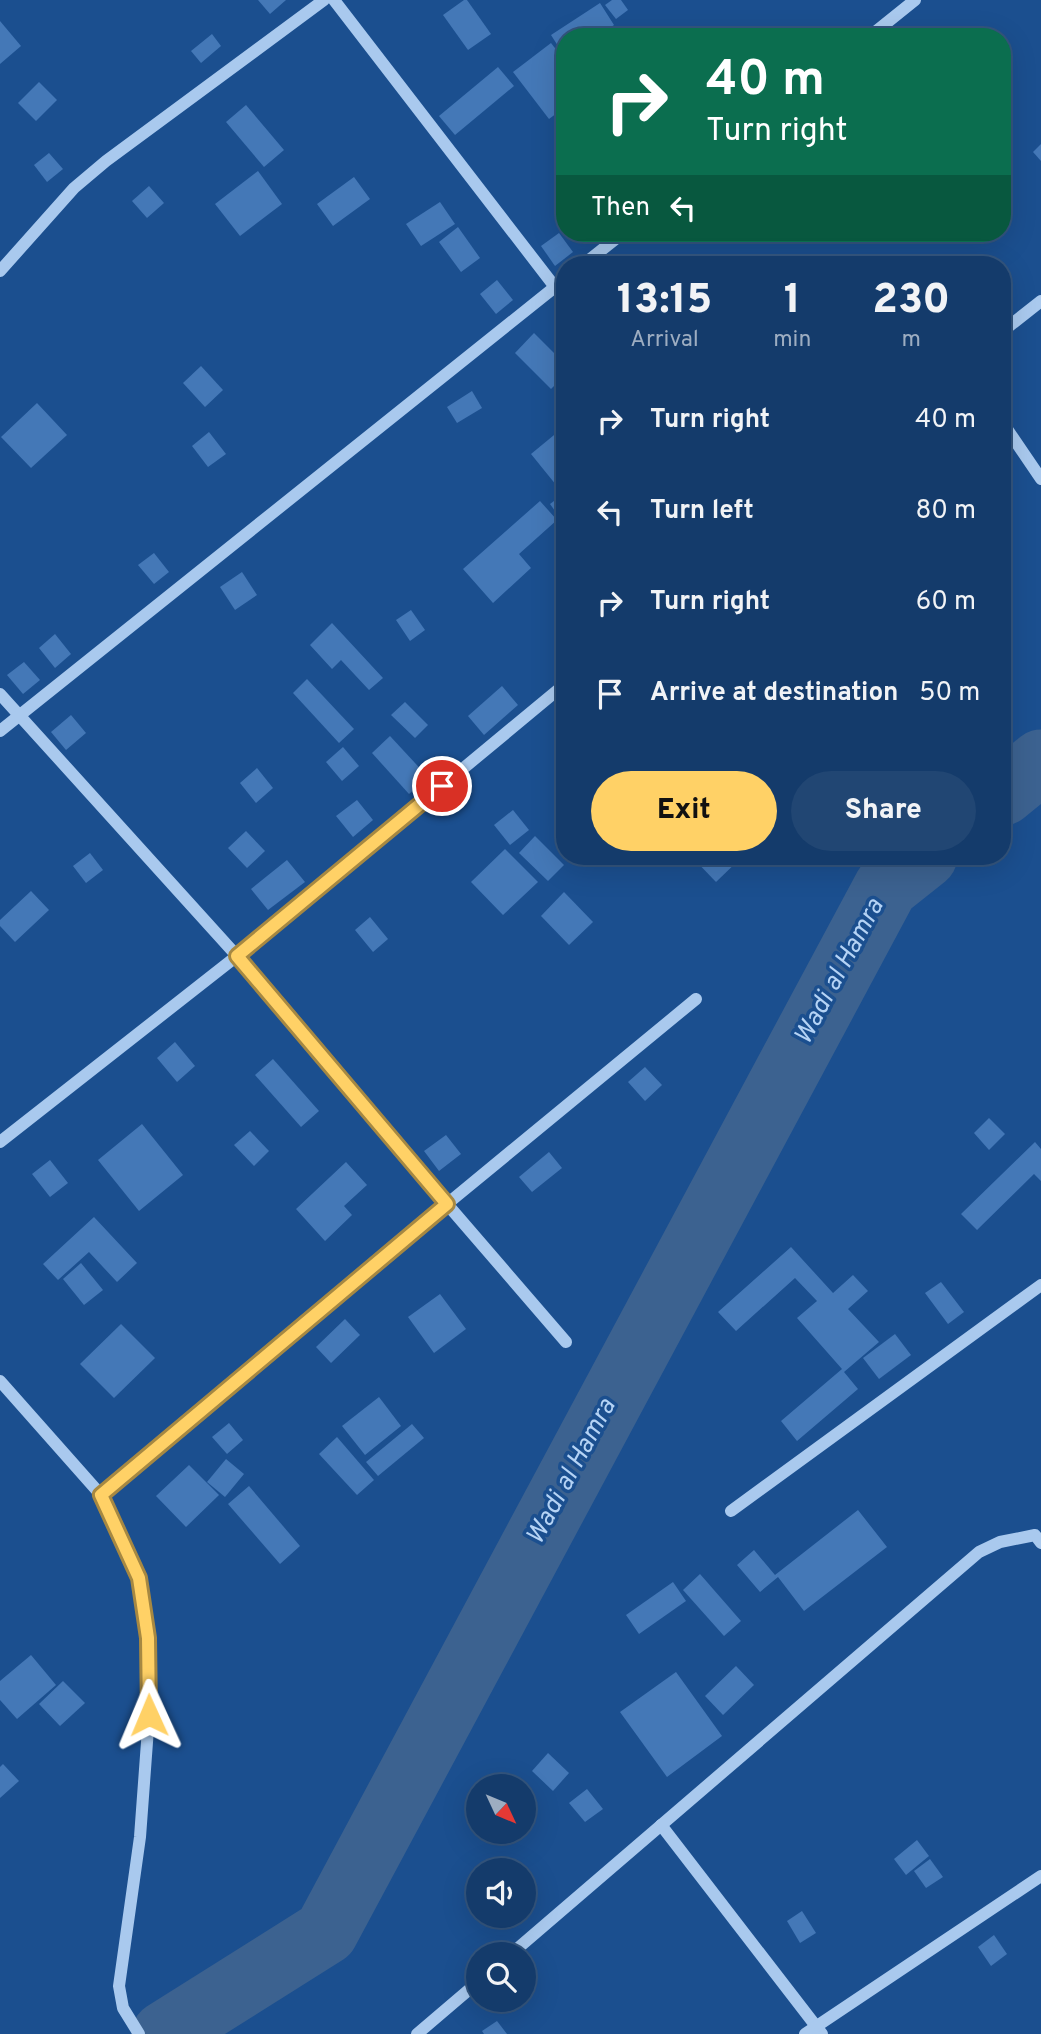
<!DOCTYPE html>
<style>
body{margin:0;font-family:Overpass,sans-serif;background:#214673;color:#f1f3f6;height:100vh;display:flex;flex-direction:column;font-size:26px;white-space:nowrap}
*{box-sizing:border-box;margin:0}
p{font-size:23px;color:#9dadc1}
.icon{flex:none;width:38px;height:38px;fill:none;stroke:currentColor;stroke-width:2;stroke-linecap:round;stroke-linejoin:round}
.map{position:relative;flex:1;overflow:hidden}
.panel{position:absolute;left:556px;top:256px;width:455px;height:609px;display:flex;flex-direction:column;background:#143b6b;border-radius:28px;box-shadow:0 7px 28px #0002,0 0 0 2px #33557e}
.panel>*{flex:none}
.guide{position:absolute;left:556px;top:28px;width:455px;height:214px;border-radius:28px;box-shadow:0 7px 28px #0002,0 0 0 2px #33557e;background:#0b6e4f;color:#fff;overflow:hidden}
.needle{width:46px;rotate:134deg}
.tools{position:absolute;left:466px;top:1774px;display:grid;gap:14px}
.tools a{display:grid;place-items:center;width:70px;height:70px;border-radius:50%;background:#143b6b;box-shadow:0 7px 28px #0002,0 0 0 2px #33557e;font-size:35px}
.pin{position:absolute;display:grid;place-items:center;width:60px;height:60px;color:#fff;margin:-30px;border:4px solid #fff;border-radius:50%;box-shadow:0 2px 7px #0007}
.me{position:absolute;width:77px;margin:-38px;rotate:359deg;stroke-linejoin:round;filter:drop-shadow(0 0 5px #0008)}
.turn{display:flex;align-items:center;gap:24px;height:147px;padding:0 35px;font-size:32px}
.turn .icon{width:91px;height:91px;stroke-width:2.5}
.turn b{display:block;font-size:49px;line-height:60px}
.then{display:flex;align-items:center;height:66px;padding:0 35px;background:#0003;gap:14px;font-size:26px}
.eta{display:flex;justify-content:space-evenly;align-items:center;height:119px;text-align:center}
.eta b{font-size:42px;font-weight:800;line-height:49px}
.action{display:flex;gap:14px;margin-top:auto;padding:14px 35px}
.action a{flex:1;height:80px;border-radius:42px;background:#ffd166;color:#111;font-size:28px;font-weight:800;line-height:80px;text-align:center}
.action a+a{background:#214673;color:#f1f3f6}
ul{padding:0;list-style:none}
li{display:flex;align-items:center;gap:21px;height:91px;padding:0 35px}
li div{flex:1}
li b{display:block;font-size:26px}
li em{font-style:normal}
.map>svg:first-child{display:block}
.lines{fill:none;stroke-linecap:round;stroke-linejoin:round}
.river{stroke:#3c6290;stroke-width:65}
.building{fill:#4478b7}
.minor{stroke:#a9c9ee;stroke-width:12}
.route-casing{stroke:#a68842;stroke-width:18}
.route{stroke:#ffd166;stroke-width:12}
.labels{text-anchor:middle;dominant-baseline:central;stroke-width:7;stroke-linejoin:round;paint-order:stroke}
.water-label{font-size:26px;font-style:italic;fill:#b5d3f5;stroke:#1b4f8f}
</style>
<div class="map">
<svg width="1041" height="2034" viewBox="0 0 1041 2034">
<rect width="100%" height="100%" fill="#1b4f8f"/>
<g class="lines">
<!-- river -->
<g class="river">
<path d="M1003,793l38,-31"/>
<path d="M164,2034l162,-102 560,-1045 39,-31"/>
</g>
</g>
<!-- building -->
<g class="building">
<path d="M258,0h28l-16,14z"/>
<path d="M464,0h3l24,34 -23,16 -25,-35z"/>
<path d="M612,0h9l7,10 -12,9 -11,-14z"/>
<path d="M600,3l14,22 -17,12h-32v20l-14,-22z"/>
<path d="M0,21l21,25 -21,18z"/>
<path d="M212,34l9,12 -20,17 -10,-12z"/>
<path d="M551,43l14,18v46l-16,12 -36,-47z"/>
<path d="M498,67l16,19 -59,49 -16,-19z"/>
<path d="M39,82l18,18 -21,21 -18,-18z"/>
<path d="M246,105l38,45 -20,17 -38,-45z"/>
<path d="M1041,144v17l-8,-9z"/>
<path d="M49,153l14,16 -16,13 -13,-17z"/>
<path d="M258,171l24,33 -42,32 -25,-32z"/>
<path d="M354,177l16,22 -37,27 -16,-22z"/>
<path d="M149,186l15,17 -17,15 -15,-17z"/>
<path d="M440,202l15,22 -34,22 -15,-22z"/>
<path d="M458,227l22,31 -19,14 -22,-30z"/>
<path d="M559,233l14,19 -18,14 -14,-20z"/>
<path d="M497,280l16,20 -17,14 -16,-20z"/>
<path d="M534,333l31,31v11l-14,14 -36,-36z"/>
<path d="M201,366l22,24 -18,17 -22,-24z"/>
<path d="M472,391l10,17 -25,15 -10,-16z"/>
<path d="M37,403l30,32 -36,33 -30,-31z"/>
<path d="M565,426v70l-34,-42z"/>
<path d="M209,432l17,22 -18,13 -16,-21z"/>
<path d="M562,495l3,4v26l-15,-21z"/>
<path d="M540,501l17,19 -38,34 12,14 -38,35 -30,-34z"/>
<path d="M154,553l15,19 -15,12 -16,-19z"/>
<path d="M242,572l15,23 -22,15 -15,-23z"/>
<path d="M411,610l14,20 -15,11 -14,-21z"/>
<path d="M332,623l51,55 -14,12 -28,-30 -9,9 -22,-24z"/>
<path d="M55,634l16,20 -16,14 -16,-20z"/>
<path d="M565,638v14l-7,-7z"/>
<path d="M24,662l16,18 -17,14 -16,-19z"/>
<path d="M307,679l47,50 -15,14 -46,-50z"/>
<path d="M502,686l16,19 -34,30 -16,-19z"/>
<path d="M405,702l23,23 -13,13 -24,-23z"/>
<path d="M71,715l15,18 -20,17 -15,-18z"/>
<path d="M390,736l38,41 -19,17 -37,-41z"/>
<path d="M343,747l16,19 -17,15 -16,-19z"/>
<path d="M257,768l16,20 -17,15 -16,-20z"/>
<path d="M357,800l16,20 -20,17 -17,-21z"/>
<path d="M513,810l16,20 -19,15 -16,-20z"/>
<path d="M565,810v21l-10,-12z"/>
<path d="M246,831l19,20 -18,17 -19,-20z"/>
<path d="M535,836l29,29 -16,16 -29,-28z"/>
<path d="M505,849l33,33 -35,33 -32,-33z"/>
<path d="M90,853l13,17 -17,13 -13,-17z"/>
<path d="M691,856h52l-27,26z"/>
<path d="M287,860l18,22 -37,28 -17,-21z"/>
<path d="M31,891l18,19 -34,32 -15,-16v-6z"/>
<path d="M564,892l29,30 -24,23 -28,-29z"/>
<path d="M370,917l18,22 -15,13 -18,-22z"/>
<path d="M175,1042l20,24 -18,16 -20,-24z"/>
<path d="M273,1059l46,52 -18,16 -46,-52z"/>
<path d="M645,1067l17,18 -17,16 -17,-19z"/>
<path d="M989,1118l16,16 -16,16 -15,-17z"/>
<path d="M142,1124l41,51 -44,36 -41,-51z"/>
<path d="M250,1131l19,20 -15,15 -20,-21z"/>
<path d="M446,1135l15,19 -22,17 -15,-20z"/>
<path d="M1035,1142l6,7v32l-7,-7 -57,56 -16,-16z"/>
<path d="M549,1152l13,16 -30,24 -13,-15z"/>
<path d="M50,1160l18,23 -18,14 -18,-23z"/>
<path d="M346,1162l21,23 -23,21 8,9 -27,26 -29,-32z"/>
<path d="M94,1217l43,46 -20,19 -28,-30 -31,28 -15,-16z"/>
<path d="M791,1247l42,46 20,-18 15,16 -20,18 31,33 -35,30 14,17 -61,52 -16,-20 61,-52 -45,-51 20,-17 -22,-23 -59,53 -18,-19z"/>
<path d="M81,1263l22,27 -19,15 -21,-26z"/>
<path d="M941,1282l23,30 -16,12 -23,-31z"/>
<path d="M440,1294l26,35 -32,24 -26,-36z"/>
<path d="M345,1319l15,16 -29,28 -15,-16z"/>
<path d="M121,1324l34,34 -41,40 -34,-34z"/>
<path d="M895,1334l16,21 -32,24 -16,-21z"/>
<path d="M379,1397l22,29 -36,29 -23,-29z"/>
<path d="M229,1423l14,17 -16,14 -15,-17z"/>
<path d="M412,1424l12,14 -46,38 -12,-14z"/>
<path d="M337,1437l37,43 -17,15 -38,-41z"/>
<path d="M226,1459l18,15 -19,23 -18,-15z"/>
<path d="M189,1465l30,30 -33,32 -30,-31z"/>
<path d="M249,1486l51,60 -20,18 -52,-60z"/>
<path d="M858,1510l29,37 -83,64 -26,-34 -18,15 -23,-27 17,-15 21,25z"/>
<path d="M700,1574l41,47 -17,15 -41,-46z"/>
<path d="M673,1582l13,19 -47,33 -13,-19z"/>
<path d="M31,1655l25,30 -39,34 -17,-19v-19z"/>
<path d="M736,1666l18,19 -31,30 -18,-19z"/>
<path d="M676,1672l46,64 -55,41 -47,-65z"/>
<path d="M63,1681l22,22 -25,23 -21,-22z"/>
<path d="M548,1753l21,20 -16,18 -21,-20z"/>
<path d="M3,1764l16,17 -19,17v-31z"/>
<path d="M587,1789l16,20 -18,13 -16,-19z"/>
<path d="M917,1840l12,16 -23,19 -12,-16z"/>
<path d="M930,1859l13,18 -17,11 -12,-17z"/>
<path d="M802,1911l14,22 -16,10 -13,-22z"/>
<path d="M994,1935l13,19 -16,12 -13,-19z"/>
<path d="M497,2021l10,13h-23l-2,-3z"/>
</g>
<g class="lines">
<!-- minor -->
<g class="minor">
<path d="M334,0l231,300"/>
<path d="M869,37l46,-37"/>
<path d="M584,264l39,-31"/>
<path d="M0,271l74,-83 32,-27 218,-161"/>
<path d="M1003,331l38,-30"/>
<path d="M1003,423l38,56"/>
<path d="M0,694l237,262 210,248 119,138"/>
<path d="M0,731l565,-452"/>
<path d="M0,1142l237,-186 328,-272"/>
<path d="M0,1381l101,114 38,83 9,60 1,77 -9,122 -21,149 4,22 16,26"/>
<path d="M101,1495l346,-291 249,-205"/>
<path d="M731,1511l310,-226"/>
<path d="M661,1825l161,209"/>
<path d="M510,1955l469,-403 21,-10 35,-7 6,8"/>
<path d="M417,2034l61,-52"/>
<path d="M805,2034l236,-158"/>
</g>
</g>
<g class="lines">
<defs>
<path id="route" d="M149,1715l-1,-77 -9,-60 -38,-83 346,-291 -210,-248 205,-170"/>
</defs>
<!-- route casing -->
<use href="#route" class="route-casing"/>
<!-- route -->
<use href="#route" class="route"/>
</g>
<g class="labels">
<!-- water labels -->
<g class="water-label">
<text transform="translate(840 972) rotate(-62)">Wadi al Hamra</text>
<text transform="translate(572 1472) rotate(-62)">Wadi al Hamra</text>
</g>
</g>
</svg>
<div class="tools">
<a><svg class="needle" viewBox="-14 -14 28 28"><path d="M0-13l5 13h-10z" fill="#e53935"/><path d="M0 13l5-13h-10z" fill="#9dadc1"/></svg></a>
<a><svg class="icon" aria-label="sound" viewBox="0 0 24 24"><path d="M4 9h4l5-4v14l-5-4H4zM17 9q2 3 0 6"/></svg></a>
<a><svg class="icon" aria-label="search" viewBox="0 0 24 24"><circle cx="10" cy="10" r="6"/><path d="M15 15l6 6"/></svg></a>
</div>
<div class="pin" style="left:442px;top:786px;background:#d93025"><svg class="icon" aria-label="arrive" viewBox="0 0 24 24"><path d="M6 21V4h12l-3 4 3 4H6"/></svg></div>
<svg class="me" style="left:149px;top:1715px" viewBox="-20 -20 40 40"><path d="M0-17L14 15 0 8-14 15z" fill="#ffd166" stroke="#fff" stroke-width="4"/></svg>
<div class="guide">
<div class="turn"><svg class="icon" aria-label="right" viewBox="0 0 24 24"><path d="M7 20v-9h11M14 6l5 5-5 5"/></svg><div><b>40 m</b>Turn right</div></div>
<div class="then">Then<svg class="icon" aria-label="left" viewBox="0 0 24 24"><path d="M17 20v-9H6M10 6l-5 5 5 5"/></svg></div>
</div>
<section class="panel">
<div class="eta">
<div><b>13:15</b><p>Arrival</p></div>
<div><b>1</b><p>min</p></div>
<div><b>230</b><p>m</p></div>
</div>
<ul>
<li><svg class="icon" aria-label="right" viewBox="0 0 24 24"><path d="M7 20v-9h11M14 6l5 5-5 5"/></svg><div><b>Turn right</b></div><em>40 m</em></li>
<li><svg class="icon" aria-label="left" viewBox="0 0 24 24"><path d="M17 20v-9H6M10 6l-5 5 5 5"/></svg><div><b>Turn left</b></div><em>80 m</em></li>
<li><svg class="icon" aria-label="right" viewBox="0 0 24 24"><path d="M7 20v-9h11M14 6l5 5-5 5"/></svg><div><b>Turn right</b></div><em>60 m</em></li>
<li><svg class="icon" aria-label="arrive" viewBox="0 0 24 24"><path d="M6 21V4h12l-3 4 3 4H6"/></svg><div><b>Arrive at destination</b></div><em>50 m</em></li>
</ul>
<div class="action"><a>Exit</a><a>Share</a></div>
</section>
</div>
